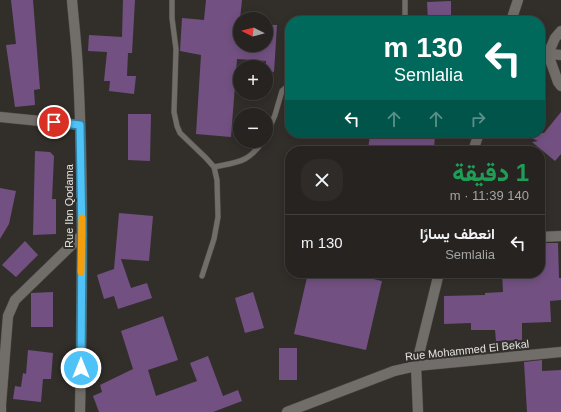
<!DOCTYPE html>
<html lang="ar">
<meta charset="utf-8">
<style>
body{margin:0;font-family:Helvetica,Vazirmatn,sans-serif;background:#2e2b29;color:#f1f3f6;direction:rtl;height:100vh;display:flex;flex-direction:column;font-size:15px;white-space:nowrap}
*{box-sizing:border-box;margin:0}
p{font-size:13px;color:#a4a4a5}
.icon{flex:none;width:22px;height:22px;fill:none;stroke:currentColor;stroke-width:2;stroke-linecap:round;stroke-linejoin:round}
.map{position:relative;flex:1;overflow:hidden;direction:ltr}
.side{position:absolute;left:285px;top:146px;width:260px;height:132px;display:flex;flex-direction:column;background:#262320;border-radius:16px;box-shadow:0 2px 10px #0003,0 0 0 1px #42403e;direction:rtl}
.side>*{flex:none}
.guide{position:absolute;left:285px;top:16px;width:260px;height:122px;border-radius:16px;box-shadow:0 2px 10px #0003,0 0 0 1px #42403e;direction:rtl;background:#00695c;color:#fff;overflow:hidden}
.needle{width:26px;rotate:276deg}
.fabs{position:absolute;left:233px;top:12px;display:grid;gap:8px}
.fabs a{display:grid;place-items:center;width:40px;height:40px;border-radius:50%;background:#262320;box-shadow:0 2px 10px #0003,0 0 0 1px #42403e;font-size:20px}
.pin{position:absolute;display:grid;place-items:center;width:34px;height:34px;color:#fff;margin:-17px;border:2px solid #fff;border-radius:50%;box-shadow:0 1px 4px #0007}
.me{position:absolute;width:44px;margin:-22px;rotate:0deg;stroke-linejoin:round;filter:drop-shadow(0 0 3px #0008)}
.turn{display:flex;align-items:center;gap:14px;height:84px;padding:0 16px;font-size:18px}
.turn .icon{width:52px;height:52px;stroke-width:2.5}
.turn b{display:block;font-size:28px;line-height:34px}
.lanes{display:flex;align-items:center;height:38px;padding:0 16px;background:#0003;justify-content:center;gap:20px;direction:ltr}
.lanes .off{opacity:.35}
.round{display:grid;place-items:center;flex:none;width:42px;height:42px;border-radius:16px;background:#2e2b29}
.summary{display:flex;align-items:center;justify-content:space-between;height:68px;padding:0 16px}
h1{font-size:24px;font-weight:800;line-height:30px;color:#1e9e55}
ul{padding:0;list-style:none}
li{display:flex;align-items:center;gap:12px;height:56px;padding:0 16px;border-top:1px solid #42403e}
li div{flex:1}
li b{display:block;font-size:15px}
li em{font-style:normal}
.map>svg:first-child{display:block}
.building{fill:#725182}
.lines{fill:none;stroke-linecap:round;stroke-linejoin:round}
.lane-casing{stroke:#4f4c48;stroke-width:6}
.street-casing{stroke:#4f4c48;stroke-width:11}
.lane{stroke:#716e69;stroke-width:5}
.street{stroke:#716e69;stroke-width:10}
.route-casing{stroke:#337fa1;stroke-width:10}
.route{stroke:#4fc3f7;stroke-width:7}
.slow{stroke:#f59e0b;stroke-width:7}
.labels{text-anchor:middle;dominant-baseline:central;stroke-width:4;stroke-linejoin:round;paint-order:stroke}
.street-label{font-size:11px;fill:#e4e3e0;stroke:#322f2b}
</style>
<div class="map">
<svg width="561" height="412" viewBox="0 0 561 412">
<rect width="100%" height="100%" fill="#322f2b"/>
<!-- building -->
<g class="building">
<path d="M11,0h22l7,89 -6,1 1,15 -20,2 -9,-62 10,-1z"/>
<path d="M123,0h12l-3,53h-4l-1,23h9l-2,18 -25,-3 1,-10h-6l3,-29 -19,-1 1,-16 33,2z"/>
<path d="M206,0h36l-2,19v26h26v-20h11l-3,47 -8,-1v-10l-29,-2 -6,78 -35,-3 5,-79 -21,-4 2,-33 22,2z"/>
<path d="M451,1v20h-23l-1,-19z"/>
<path d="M561,112v42l-6,7 -23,-19 6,-1 -17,-8h23z"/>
<path d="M128,114h23l-1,47 -22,-1z"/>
<path d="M370,133h65l-1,18h-66z"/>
<path d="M35,151l15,1 4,4 -2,43h4v35l-23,1z"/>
<path d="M0,188l16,3 -7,33 -9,15z"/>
<path d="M119,213l34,3 -4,45 -28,-2 10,29 16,-5 5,15 -34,11 -4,-13 -10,3 -7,-24 17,-6z"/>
<path d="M25,241l13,14 -22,22 -14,-12z"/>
<path d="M540,243h18l1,35h2v22l-11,1 1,21 -29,1v17l-26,1 -1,-11h-24v-7l-27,1v-28l41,-1v-2l18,-1 -1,-19h38z"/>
<path d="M308,273h39l35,8 -16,69 -72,-16z"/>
<path d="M53,292v35h-22v-34z"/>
<path d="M253,292l11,36 -19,5 -10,-35z"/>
<path d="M163,316l15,44 -30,10 8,26 41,-15 -7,-18 18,-7 15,40 15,-6 4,11 -29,11h-114l-6,-16 9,-4 -2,-7 33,-16 -12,-38z"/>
<rect x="279" y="348" width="18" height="32"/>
<path d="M28,350l25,3 -2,26h-8l-2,23 -28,-3 2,-13 6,1 2,-14 3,1z"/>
<path d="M542,360v11l19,-1v42h-34l-3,-50z"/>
</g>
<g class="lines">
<defs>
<g id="lane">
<path d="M172,0v18l4,31 -2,63 3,14 3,7 26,25 8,9 3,13 1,37 -4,22 -12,37"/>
<path d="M405,0v21"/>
<path d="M266,136l9,-21 7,-24 8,-7"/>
<path d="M214,167c24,-5 34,-4 49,-26"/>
</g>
<g id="street">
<path d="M72,0c2,24 5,48 6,72 6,113 4,227 2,340"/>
<path d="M511,21l7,-21"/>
<path d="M561,31l-6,7 -7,16 10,28 3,4"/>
<path d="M540,53l21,2"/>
<path d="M0,117l80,8"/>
<path d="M473,151l6,-18"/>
<path d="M540,237l21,-1"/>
<path d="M1,412v-8l7,-88 7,-16 67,-65"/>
<path d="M287,412l107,-41 22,-5 145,-14"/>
<path d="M418,412l-2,-46 23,-93"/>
</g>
</defs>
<!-- lane casing -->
<use href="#lane" class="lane-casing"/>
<!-- street casing -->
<use href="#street" class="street-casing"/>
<!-- lane -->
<use href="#lane" class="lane"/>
<!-- street -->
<use href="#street" class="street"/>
</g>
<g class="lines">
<defs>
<path id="route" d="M54,122l26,3 2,110 -1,133"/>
</defs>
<!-- route casing -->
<use href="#route" class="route-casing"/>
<!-- route -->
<use href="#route" class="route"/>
<!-- slow -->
<path class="slow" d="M81,272l1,-54"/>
</g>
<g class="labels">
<!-- street labels -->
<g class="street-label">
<text transform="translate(69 206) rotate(-90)">Rue Ibn Qodama</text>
<text transform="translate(467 350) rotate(-6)">Rue Mohammed El Bekal</text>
</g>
</g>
</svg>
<div class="fabs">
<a><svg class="needle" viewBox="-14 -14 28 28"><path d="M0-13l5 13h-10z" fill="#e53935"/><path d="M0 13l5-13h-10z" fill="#a4a4a5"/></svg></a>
<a>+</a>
<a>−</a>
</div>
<div class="pin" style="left:54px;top:122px;background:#d93025"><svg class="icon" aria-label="arrive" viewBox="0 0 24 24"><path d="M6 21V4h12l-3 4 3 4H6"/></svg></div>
<svg class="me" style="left:81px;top:368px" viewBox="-20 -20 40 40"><circle r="17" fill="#4fc3f7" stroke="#fff" stroke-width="3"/><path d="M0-11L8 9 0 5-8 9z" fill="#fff"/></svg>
<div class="guide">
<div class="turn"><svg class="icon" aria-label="left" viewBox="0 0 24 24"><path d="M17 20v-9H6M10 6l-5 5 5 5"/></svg><div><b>130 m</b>Semlalia</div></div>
<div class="lanes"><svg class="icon" aria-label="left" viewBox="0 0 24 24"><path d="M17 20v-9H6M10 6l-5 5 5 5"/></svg><svg class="icon off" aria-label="ahead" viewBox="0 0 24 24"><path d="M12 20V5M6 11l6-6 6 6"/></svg><svg class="icon off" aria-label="ahead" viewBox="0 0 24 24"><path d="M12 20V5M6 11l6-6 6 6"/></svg><svg class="icon off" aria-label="right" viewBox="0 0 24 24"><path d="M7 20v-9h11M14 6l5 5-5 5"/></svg></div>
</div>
<section class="side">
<div class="summary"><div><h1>1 دقيقة</h1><p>140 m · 11:39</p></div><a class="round"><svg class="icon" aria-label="close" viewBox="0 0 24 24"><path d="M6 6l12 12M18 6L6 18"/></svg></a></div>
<ul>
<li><svg class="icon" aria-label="left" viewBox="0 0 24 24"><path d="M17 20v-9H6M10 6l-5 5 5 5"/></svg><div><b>انعطف يسارًا</b><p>Semlalia</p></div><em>130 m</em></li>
</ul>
</section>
</div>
